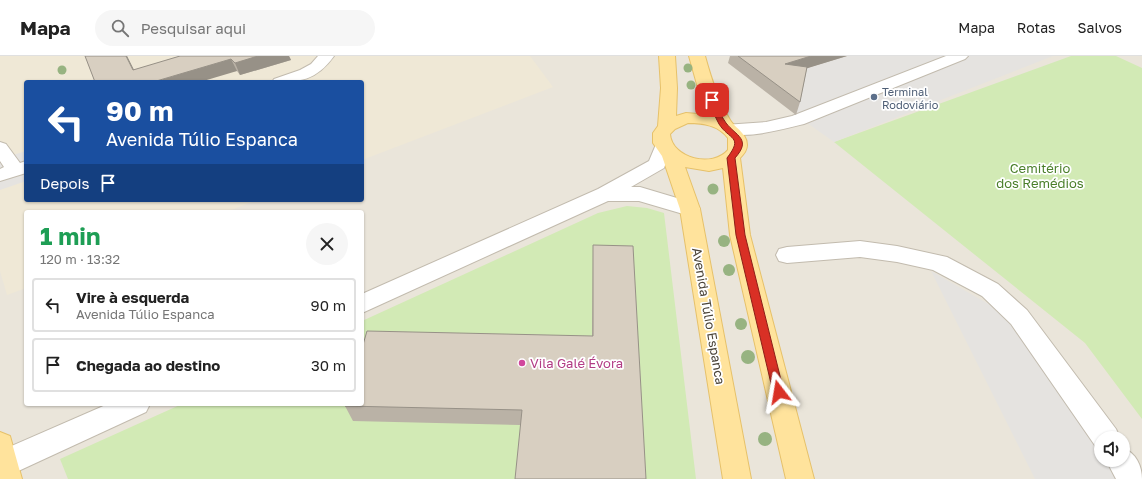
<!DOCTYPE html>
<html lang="pt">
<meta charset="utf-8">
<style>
body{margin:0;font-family:"Golos Text",sans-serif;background:#f6f6f6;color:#222;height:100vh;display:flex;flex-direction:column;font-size:15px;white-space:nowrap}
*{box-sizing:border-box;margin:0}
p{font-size:13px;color:#767676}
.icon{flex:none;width:22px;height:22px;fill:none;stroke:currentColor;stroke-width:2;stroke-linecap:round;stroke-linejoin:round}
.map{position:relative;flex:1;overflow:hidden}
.side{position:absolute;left:24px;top:154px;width:340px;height:196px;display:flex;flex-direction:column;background:#fff;border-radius:4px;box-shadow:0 1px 3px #0004}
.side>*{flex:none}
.guide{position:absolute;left:24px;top:24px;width:340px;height:122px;border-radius:4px;box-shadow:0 1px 3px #0004;background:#1a4fa0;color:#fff;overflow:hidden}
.buttons{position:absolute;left:1094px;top:375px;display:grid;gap:8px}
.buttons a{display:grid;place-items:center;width:36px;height:36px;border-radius:50%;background:#fff;box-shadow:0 1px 3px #0004;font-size:20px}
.pin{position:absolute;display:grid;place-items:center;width:34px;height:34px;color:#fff;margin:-17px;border-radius:8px;box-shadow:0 2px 6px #0006}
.me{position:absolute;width:44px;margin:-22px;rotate:346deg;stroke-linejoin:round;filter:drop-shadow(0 0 3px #0008)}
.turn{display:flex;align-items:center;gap:14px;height:84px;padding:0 16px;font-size:18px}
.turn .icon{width:52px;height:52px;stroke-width:2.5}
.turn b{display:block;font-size:28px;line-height:34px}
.then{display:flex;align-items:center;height:38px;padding:0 16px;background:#0003;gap:8px;font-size:15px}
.round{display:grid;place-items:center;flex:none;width:42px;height:42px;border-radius:21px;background:#f6f6f6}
.headline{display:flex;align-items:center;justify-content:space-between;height:68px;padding:0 16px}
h1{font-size:24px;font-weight:700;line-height:30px;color:#1e9e55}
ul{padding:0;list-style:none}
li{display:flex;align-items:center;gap:12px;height:54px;margin:0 8px 6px;padding:0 8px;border:2px solid #e0e0e0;border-radius:4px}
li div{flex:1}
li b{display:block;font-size:15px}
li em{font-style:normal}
header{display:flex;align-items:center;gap:24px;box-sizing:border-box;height:56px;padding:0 20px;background:#fff;border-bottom:1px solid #e0e0e0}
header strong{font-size:19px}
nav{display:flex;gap:22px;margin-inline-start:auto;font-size:14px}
.search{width:280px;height:36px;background:#f6f6f6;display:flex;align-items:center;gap:10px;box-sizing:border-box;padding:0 14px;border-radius:22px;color:#767676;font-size:15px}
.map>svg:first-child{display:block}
.residential{fill:#eae5da;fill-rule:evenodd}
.education{fill:#efe8d6}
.green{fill:#d2eab5}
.parking{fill:#e5e3e0}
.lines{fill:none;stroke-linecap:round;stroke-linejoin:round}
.minor-casing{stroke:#c2bbae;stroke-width:2}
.major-casing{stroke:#e6c16a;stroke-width:2}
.minor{fill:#fff;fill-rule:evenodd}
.major{fill:#ffe39c;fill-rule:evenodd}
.tree{fill:#97b381}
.wall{fill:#bab2a6}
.shaded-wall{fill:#979187}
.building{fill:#d8cfc1;stroke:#979187}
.route{fill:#d93025;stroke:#8d1f18}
.service-dot{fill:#5c6f8a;stroke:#fff;stroke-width:1.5}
.hotel-dot{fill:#d1479c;stroke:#fff;stroke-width:1.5}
.labels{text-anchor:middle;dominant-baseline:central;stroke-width:3.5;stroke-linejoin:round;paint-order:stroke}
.far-service-label{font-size:11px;fill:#4e5e75;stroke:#fff;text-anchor:start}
.park-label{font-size:13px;fill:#4a7f2a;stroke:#fff}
.street-label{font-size:13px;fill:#4b4439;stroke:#fff}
.hotel-label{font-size:13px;fill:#b23c85;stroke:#fff;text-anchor:start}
</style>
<header>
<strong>Mapa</strong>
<div class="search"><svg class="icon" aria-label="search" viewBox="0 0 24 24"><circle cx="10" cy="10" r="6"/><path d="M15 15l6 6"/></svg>Pesquisar aqui</div>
<nav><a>Mapa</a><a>Rotas</a><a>Salvos</a></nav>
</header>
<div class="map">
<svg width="1142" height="423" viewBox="0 0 1142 423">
<rect width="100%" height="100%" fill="#f6f3ec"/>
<!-- residential -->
<path class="residential" d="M0,0h1142v423h-1142zM26,26h336v118h-336zM26,156h336v192h-336zM1101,382h22v22h-22z"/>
<!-- education -->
<path class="education" d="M0,0h530l23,31 -191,73v-78h-336v118h231l-31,12h-200v76l-19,7 -7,-24z"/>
<!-- green -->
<g class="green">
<path d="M1071,0h45l26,12v351l-57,-76 -251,-201z"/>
<path d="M627,150l20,2 17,5 32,266h-628l-8,-20 122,-55h180v-83l236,-108z"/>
</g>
<!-- parking -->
<g class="parking">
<path d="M847,0h206l-219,86 -38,-27 -14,-39z"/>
<path d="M26,95v30l-26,9v-31z"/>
<path d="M931,215l73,42 97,134v13h8l11,19h-85z"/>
</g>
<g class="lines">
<defs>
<g id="minor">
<path d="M318,0h16c-18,25 -34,26 -62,26l2,-3 26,-9 11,-6z"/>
<path d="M946,0h22l-3,3 -161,65c-25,6 -55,15 -80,9l-3,-4 3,-4 42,-3 26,-6z"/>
<path d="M663,84l6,2 3,4 -8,22 -33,19h9l57,17 3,5 -3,5 -7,2 -51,-15h-31l-246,112v-19l236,-105 51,-28 8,-19z"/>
<path d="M0,86l6,2 14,19 6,-2v12l-26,8v-12l4,-2 -4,-6z"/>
<path d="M860,185l37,5 50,11 51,27 29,26 89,119 4,9h-19v11l-5,-2 -85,-123 -29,-28 -49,-26 -36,-8 -37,-5 -73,6 -8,-2 -3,-6 3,-6 8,-2z"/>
<path d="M108,348h42l-4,8 -132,61 -10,3 -4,-1v-24z"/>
<path d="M1123,392c13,5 19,18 19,31h-26l-10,-19h17z"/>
</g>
<g id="major">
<path d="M659,0h16l2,32 -1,28 10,-3 24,2 -12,-27 -9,-32h16c6,22 13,44 25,64 5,8 17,13 17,25 0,5 -3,9 -7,13l10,77 64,244h-28l-56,-244 -7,-67 -14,3 -24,-4 15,42 51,270h-28l-43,-270 -18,-53 -9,-13v-10l5,-7 3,-38zM688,67c15,0 30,2 40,15v12c-15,18 -56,9 -58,-16l5,-5z"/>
<path d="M0,376l10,4 12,43h-22z"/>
</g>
</defs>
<!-- minor casing -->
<use href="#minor" class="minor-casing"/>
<!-- major casing -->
<use href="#major" class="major-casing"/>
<!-- minor -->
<use href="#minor" class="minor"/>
<!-- major -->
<use href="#major" class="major"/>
</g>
<!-- trees -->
<g class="tree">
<circle cx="688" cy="12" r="4.5"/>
<circle cx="62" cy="14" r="4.5"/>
<circle cx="691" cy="29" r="4.5"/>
<circle cx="713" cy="133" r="5.5"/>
<circle cx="724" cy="185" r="6"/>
<circle cx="729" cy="214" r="6"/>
<circle cx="741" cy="268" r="6"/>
<circle cx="748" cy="301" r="7"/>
<circle cx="765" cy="383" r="7"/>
</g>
<!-- wall -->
<g class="wall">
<path d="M85,0h42l7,14 46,-14h109l2,4 -51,15 -3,-4 -142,11z"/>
<path d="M730,0h117l-40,12 -7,34 -4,13 -68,-52z"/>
<path d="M593,189l53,234 -126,-54 -167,-4 -8,-15 247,-70z"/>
</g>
<!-- shaded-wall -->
<g class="shaded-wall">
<path d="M126,0h1l13,26 -7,-12z"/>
<path d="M258,0h31l2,4 -51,15 -5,-12z"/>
<path d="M811,0h36l-65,20 3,-12z"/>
<path d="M231,3l6,12 -37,11h-47z"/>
</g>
<!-- building -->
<g class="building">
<path d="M85,0h41l7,14 47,-14h78l-23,7 -4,-4 -78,23h-58z"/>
<path d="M738,0h73l-26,8 22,3 -7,35z"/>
<path d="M593,189l40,1 13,233h-131l7,-69 -177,-4v-2h17v-56l5,-17 226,5z"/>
</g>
<!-- route -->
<path class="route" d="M712,42l3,2c4,7 6,17 11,23 10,13 26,16 9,35l10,77 39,157 -2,3h-7l-2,-3 -37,-157 -9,-77c17,-22 2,-18 -8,-34 -4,-7 -7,-16 -11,-24z"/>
<!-- markers -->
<circle class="service-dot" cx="874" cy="41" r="4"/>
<circle class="hotel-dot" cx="522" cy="307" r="4"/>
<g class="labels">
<!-- far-service labels -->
<g class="far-service-label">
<text x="882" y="35">Terminal<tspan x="882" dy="13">Rodoviário</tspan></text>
</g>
<!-- park labels -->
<g class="park-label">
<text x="1040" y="112">Cemitério<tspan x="1040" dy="15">dos Remédios</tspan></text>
</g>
<!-- street labels -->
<g class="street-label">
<text transform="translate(709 260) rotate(80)">Avenida Túlio Espanca</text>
</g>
<!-- hotel labels -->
<g class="hotel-label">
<text x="530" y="307">Vila Galé Évora</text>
</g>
</g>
</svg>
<div class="buttons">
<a><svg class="icon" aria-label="sound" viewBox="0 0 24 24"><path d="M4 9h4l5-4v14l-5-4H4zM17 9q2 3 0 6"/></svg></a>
</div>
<div class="pin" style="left:712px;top:44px;background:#d93025"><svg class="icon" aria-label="arrive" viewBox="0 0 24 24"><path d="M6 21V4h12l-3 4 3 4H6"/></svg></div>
<svg class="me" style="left:779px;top:336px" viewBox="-20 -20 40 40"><path d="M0-17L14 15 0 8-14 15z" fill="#d93025" stroke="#fff" stroke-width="4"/></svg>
<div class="guide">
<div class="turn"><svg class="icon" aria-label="left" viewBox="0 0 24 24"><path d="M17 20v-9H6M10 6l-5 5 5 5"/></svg><div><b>90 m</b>Avenida Túlio Espanca</div></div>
<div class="then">Depois<svg class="icon" aria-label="arrive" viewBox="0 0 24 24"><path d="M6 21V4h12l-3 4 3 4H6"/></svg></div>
</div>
<section class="side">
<div class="headline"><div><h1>1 min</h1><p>120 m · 13:32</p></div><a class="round"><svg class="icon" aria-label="close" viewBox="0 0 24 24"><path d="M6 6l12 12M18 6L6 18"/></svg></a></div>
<ul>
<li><svg class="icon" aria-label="left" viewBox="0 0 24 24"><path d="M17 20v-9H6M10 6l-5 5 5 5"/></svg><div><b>Vire à esquerda</b><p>Avenida Túlio Espanca</p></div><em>90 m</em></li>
<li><svg class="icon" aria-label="arrive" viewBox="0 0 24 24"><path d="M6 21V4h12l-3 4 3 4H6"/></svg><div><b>Chegada ao destino</b></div><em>30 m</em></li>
</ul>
</section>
</div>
